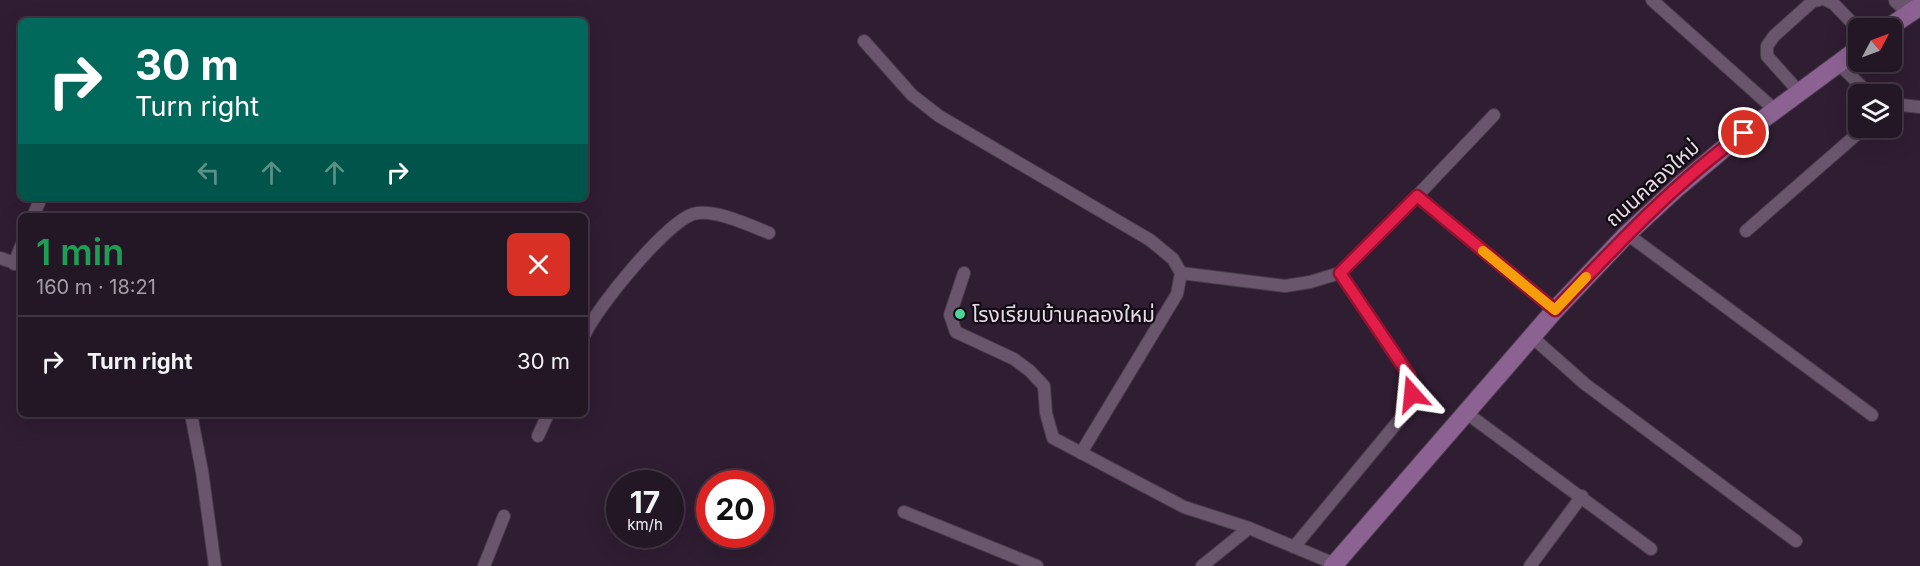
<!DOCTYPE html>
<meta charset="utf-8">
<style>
body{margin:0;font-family:Inter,"Noto Sans Thai",sans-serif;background:#2f2332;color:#f1f3f6;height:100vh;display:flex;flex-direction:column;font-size:22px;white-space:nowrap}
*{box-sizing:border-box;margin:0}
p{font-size:20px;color:#a39fa7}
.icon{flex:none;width:33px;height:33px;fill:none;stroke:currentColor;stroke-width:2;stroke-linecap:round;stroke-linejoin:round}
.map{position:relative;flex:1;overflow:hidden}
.side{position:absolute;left:18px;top:213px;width:570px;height:204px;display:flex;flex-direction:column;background:#231625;border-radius:9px;box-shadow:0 6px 24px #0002,0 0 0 2px #403542}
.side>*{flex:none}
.top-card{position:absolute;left:18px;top:18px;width:570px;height:183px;border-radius:9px;box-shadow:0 6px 24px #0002,0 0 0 2px #403542;background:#00695c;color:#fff;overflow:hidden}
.needle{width:39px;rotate:49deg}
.buttons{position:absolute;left:1848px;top:18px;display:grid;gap:12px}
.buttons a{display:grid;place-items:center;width:54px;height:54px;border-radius:9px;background:#231625;box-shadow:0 6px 24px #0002,0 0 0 2px #403542;font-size:30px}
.speed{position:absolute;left:606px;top:470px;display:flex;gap:12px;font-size:30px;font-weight:700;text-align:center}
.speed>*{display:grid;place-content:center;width:78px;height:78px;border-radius:50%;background:#231625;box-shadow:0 6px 24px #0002,0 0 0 2px #403542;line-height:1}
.speed small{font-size:15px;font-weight:400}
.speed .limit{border:9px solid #d22;background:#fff;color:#111}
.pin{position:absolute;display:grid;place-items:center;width:51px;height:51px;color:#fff;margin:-26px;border:3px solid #fff;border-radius:50%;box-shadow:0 2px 6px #0007}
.me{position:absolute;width:66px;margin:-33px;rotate:342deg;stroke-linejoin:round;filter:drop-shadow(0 0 4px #0008)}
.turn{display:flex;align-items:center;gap:21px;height:126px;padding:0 18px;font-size:27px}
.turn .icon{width:78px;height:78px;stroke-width:2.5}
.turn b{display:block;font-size:42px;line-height:51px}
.lanes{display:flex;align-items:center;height:57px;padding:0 18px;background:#0003;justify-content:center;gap:30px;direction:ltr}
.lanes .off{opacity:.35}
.round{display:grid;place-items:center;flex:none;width:63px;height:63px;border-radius:9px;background:#2f2332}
.overview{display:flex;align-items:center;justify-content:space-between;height:102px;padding:0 18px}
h1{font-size:36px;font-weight:600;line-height:45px;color:#1e9e55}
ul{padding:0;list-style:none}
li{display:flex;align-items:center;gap:18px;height:90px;padding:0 18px;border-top:2px solid #403542}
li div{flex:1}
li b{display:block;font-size:22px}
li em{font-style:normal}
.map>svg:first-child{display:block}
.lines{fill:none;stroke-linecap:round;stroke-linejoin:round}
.lane-casing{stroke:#493a4b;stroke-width:14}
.street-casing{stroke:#493a4b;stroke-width:20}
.secondary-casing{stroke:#493a4b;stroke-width:20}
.lane{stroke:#69556c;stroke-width:12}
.street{stroke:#69556c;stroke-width:18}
.secondary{stroke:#8c6292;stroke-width:18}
.route-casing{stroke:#92132f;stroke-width:15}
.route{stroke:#e11d48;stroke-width:10}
.slow{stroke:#f59e0b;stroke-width:10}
.poi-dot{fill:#50d398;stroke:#120b13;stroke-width:2}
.labels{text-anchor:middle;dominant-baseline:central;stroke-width:4.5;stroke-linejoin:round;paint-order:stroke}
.street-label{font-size:21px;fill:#e7dbe8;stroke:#120b13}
.poi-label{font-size:21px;fill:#e7dbe8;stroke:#120b13;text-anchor:start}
</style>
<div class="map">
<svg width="1920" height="566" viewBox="0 0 1920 566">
<rect width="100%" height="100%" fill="#2f1d31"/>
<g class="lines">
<defs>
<g id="lane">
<path d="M1652,0l123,110"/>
<path d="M1826,0l8,4 24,25"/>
<path d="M864,41l48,54 27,21 211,124 23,19 8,14 -4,21 -96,159"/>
<path d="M1839,64l30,30"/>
<path d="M1800,93l-33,-37v-10l7,-10 39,-35 6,-1"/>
<path d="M1892,104l28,3"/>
<path d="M1417,196l77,-81"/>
<path d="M33,216l8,-18"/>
<path d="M1746,231l118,-103"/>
<path d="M1627,234l245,181"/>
<path d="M0,258l21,7"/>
<path d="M14,264l7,-18"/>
<path d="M964,273l-14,42 6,17 58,27 16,12 14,15 2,27 7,25 131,69 65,21 86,36"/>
<path d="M1181,273l104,13 25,-4 30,-9 77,-77 138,114"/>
<path d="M585,334c13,-28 80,-110 108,-120 20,-6 56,11 76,19"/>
<path d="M1532,337l53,47 211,157"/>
<path d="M1465,412l186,137"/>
<path d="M191,414l11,57 13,95"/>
<path d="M538,436l10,-22"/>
<path d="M904,512l133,54"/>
<path d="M1294,547l111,-134 7,-18 -3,-20 -69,-102"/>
<path d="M484,566l20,-50"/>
<path d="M1202,566l47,-38"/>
<path d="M1530,566l52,-70"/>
</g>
<path id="street" d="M1898,0l14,12"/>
<g id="secondary">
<path d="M1888,28l32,-22"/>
<path d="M1333,566l222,-256 72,-76 51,-47 50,-42 130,-96"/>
</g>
</defs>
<!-- lane casing -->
<use href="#lane" class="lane-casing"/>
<!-- street casing -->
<use href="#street" class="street-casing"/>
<!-- secondary casing -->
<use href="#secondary" class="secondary-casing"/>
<!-- lane -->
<use href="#lane" class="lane"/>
<!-- street -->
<use href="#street" class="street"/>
<!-- secondary -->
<use href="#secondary" class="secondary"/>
</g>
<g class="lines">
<defs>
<path id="route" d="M1412,394l-3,-19 -69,-102 77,-77 138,114c59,-62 118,-126 189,-177"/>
</defs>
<!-- route casing -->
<use href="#route" class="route-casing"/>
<!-- route -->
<use href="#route" class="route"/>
<!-- slow -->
<path class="slow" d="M1483,251l72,59 31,-33"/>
</g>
<!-- markers -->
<circle class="poi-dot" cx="960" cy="314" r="6"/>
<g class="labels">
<!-- street labels -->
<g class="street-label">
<text transform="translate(1652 183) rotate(-42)">ถนนคลองใหม่</text>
</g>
<!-- poi labels -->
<g class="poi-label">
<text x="972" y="314">โรงเรียนบ้านคลองใหม่</text>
</g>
</g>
</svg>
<div class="buttons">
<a><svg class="needle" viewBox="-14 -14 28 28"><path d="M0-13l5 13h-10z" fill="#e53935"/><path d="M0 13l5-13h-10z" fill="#a39fa7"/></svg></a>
<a><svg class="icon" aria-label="layers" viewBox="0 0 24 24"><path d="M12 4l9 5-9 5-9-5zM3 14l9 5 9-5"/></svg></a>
</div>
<div class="speed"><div>17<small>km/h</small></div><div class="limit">20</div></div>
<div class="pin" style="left:1744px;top:133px;background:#d93025"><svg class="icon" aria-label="arrive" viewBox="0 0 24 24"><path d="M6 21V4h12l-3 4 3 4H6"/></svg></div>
<svg class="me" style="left:1412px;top:394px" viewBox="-20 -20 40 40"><path d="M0-17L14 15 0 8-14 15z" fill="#e11d48" stroke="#fff" stroke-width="4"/></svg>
<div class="top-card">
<div class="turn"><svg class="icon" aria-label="right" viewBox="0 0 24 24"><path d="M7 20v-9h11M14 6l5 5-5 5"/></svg><div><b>30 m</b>Turn right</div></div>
<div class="lanes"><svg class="icon off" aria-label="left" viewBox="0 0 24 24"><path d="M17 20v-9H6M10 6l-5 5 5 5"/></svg><svg class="icon off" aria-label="ahead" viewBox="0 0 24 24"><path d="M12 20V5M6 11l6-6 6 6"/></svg><svg class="icon off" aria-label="ahead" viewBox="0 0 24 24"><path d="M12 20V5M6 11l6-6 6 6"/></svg><svg class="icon" aria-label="right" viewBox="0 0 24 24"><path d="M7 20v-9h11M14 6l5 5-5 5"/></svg></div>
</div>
<section class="side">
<div class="overview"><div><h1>1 min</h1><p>160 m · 18:21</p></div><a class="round" style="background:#d93025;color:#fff"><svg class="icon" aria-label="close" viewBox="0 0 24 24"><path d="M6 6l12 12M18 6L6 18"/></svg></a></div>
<ul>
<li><svg class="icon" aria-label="right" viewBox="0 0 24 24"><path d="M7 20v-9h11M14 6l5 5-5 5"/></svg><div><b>Turn right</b></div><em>30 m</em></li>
</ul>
</section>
</div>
